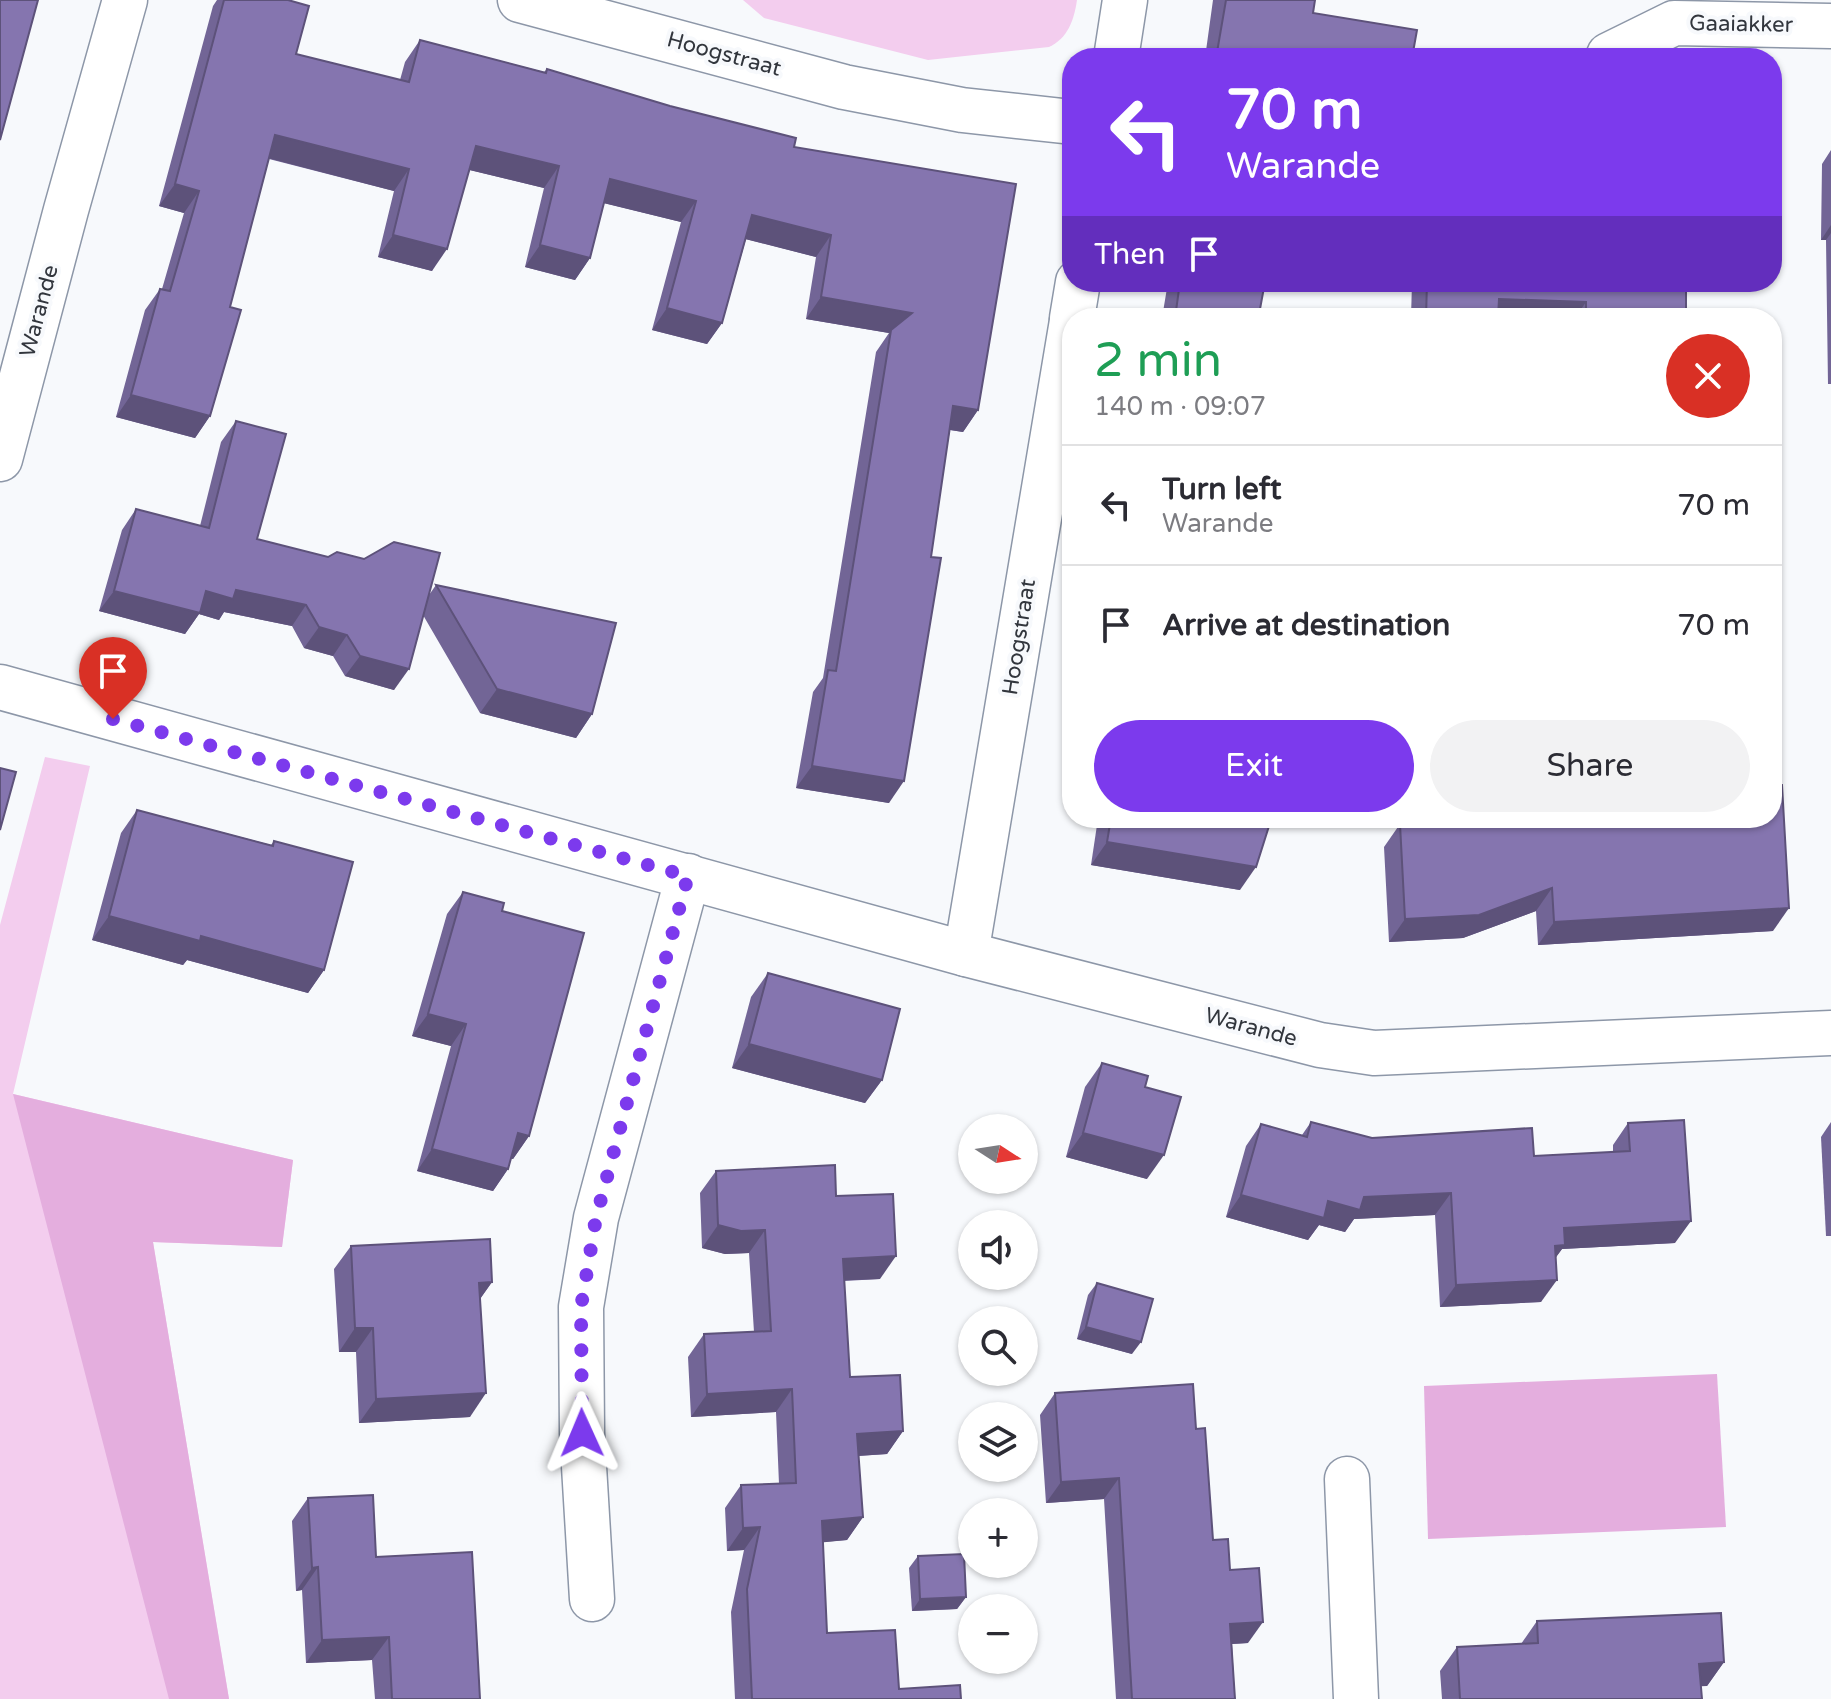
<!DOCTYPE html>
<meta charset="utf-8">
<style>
body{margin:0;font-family:"Varela Round",sans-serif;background:#f2f2f3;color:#2b2b33;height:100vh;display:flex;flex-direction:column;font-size:30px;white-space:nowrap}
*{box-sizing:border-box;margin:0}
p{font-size:26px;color:#7c7c81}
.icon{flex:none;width:44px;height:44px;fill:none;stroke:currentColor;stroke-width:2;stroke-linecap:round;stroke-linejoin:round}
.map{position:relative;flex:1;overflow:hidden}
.side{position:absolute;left:1062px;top:308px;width:720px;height:520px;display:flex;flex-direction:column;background:#fff;border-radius:32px;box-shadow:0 2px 6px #0004}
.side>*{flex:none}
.hud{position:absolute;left:1062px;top:48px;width:720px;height:244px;border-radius:32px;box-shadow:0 2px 6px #0004;background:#7c3aed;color:#fff;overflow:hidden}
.needle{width:52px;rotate:102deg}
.tools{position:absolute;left:958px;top:1114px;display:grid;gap:16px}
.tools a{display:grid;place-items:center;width:80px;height:80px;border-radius:50%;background:#fff;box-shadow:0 2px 6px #0004;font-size:40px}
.pin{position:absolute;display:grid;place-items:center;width:68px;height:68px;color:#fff;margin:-82px -34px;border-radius:50% 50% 50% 0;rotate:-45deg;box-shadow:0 0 8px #0007}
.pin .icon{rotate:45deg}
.me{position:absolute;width:88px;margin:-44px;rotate:359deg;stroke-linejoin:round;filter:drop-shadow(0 0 6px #0008)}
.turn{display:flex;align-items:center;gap:28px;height:168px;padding:0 32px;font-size:36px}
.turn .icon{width:104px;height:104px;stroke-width:2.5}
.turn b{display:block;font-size:56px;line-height:68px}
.then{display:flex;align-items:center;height:76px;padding:0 32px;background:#0003;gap:16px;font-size:30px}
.round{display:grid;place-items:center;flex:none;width:84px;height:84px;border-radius:42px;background:#f2f2f3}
.overview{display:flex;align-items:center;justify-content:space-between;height:136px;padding:0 32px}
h1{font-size:48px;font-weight:600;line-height:60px;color:#1e9e55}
.cta{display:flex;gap:16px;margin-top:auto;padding:16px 32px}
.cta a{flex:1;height:92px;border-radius:48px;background:#7c3aed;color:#fff;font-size:32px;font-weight:600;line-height:92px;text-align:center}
.cta a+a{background:#f2f2f3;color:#2b2b33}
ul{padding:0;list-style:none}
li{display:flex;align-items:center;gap:24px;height:120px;padding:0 32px;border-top:2px solid #e1e1e2}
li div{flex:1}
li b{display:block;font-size:30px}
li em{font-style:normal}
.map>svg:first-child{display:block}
.green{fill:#f3cdee}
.forest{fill:#e4aede}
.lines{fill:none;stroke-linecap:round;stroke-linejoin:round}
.street-casing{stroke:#8d97a8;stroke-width:47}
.street{stroke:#fff;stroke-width:44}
.wall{fill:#726596}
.shaded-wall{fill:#5d527a}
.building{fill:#8575af;stroke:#5d527a;stroke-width:2}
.route{stroke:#7c3aed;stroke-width:14;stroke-dasharray:0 25.2}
.labels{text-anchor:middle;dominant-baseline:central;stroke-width:8;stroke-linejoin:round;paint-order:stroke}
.street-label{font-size:22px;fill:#32363d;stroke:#f7f9fc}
</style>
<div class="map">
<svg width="1831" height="1699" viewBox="0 0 1831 1699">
<rect width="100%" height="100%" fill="#f7f9fc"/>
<!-- green -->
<g class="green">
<path d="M743,0h334c-3,20 -9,38 -28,47l-121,13 -164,-42z"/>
<path d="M45,757l45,9 -77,328 280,66 -11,87 -129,-5 76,457h-229v-774z"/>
</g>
<!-- forest -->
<g class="forest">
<path d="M13,1094l280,66 -11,87 -129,-5 76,457h-60z"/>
<path d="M1717,1374l9,153 -298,12 -4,-153z"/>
</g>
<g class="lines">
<defs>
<g id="street">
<path d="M520,0l324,87 118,23 110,12"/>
<path d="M1609,55l65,-32 157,3"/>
<path d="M1116,58l9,-58"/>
<path d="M1072,318l6,-36"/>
<path d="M0,459l66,-249 59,-210"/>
<path d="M0,687l966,267 354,91 54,8 457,-20"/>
<path d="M966,954l106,-633"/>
<path d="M1347,1479l9,220"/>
<path d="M592,1599l-10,-166 -1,-126 15,-89 92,-342"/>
</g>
</defs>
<!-- street casing -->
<use href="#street" class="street-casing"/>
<!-- street -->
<use href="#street" class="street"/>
</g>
<!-- wall -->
<g class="wall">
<path d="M217,0h71l8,54 104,26 5,-18 15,-22 124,32 3,-3 247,78 184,263 -15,22 -13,-2 -61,373 -93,-15 17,-96 10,-14 53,-326 13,-19 -83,-14 10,-62 -70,-18 -24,84 -15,21 -55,-14 29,-108 -77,-19 -14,55 -15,22 -50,-13 19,-79 -74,-18 -38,101 -54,-14 16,-66 -125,-32 -39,148 -20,109 -15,22 -79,-21 29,-107 15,-21h2l22,-76 -25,-7 54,-200z"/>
<path d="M1213,0h102l-2,13 99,45h-207z"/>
<path d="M1831,150v234h-3l-2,-144h-5l1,-76z"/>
<path d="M1168,282h97l-5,27 52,9h-150z"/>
<path d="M1412,282h274v36h-275z"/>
<path d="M236,421l21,118 172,56 7,-10 156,129 -16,24 -96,-25 -57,-98 -29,75 -49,-14 -12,-20 -29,-8 -12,-22 -68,-14 -5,8 -20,-6 -14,20 -86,-23 23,-81 14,-21 64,17 21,-84z"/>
<path d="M137,810l134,35 3,-4 50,129 -16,23 -121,-33 -4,5 -91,-25 29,-107z"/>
<path d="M1102,818h126l12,72 -149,-25 6,-40z"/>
<path d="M1400,824l373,107 -235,14 -2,-34 -73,27 -74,4 -5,-95z"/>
<path d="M463,892l39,19 27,225 -16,23 -2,-1 -3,11 -15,22 -76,-20 34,-125 -39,-10 35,-122z"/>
<path d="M768,973l114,107 -17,23 -133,-35 19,-71z"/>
<path d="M1102,1063l43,24 2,92 -81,-22 19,-70z"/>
<path d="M1311,1122l61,16 162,18 79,-4v-7l15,-22 47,120 -113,6 -7,9 -14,44 -101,5 -5,-92 -81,4 -9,13 -26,-7 -11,15 -82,-23 20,-71 15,-22 41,11z"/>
<path d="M1831,1122v114h-5l-5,-99z"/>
<path d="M716,1171l120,25 44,83 -36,2 6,96 53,54 -16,23 -29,2 5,61 -16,23 -24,2 4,91 72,56 62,10h-226l-4,-87 13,-62 -17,1 -2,-43 16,-23 38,-1 -3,-72 -85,5 -3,-60 16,-23 50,-2 -5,-79 -24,1 -23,-6 -2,-55z"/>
<path d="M351,1246l141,36 -12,17 -10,118 -111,6 -3,-71h-17l-5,-83z"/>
<path d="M1097,1283l35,71 -55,-15 11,-44z"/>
<path d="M1055,1393l141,36 17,111 17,30 18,73 -16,1 3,55h-119l-12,-200 -58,4 -6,-88z"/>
<path d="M308,1498l68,59 104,142h-105l-3,-39 -66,3 -4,-73 -6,1 -4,-70z"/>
<path d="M918,1556l48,41 -9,12 -45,2 -3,-43z"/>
<path d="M1537,1621l187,41 -17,24h-6l1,13h-260l-2,-28 17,-24 64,-3z"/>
</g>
<!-- shaded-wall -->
<g class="shaded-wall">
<path d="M275,135l134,34 -15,22 -134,-35z"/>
<path d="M476,146l83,20 -15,22 -83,-20z"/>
<path d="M610,179l86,22 -15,21 -86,-21z"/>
<path d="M175,184l24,7 -15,22 -25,-7z"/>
<path d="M752,215l79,20 -15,22 -79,-20z"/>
<path d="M1831,225v8l-5,7h-5z"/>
<path d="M393,235l54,14 -15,22 -54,-14z"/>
<path d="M540,245l50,13 -15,22 -50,-13z"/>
<path d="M821,297l91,16 -23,20 -83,-14z"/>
<path d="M1499,299l87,3 -11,16h-89z"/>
<path d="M667,308l55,15 -15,21 -55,-14z"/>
<path d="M131,395l79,21 -15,22 -79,-21z"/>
<path d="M953,406l25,4 -15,22 -25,-4z"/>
<path d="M236,590l70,15 -14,21 -68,-14 -5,8 -20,-6 -14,20 -86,-23 15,-20z"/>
<path d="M319,627l28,8 -14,21 -29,-8z"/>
<path d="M360,656l49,13 -15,21 -49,-14z"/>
<path d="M497,689l95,25 -16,24 -96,-25z"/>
<path d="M812,766l92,15 -15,22 -93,-15z"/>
<path d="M1107,842l149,25 -16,23 -149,-25z"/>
<path d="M1552,888l-16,23 -73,27 -74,4 16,-23z"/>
<path d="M1789,908l-16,23 -235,14 16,-23z"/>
<path d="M109,916l92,20 123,34 -16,23 -121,-33 -4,5 -91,-25z"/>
<path d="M428,1014l38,10 -15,22 -39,-10z"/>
<path d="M749,1044l133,36 -17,23 -133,-35z"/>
<path d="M518,1133l11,3 -16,23 -11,-3z"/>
<path d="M1083,1133l81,22 -17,24 -81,-22z"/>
<path d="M432,1149l76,20 -15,22 -76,-20z"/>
<path d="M1451,1193l-16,22 -81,4 -9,13 -26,-7 -11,15 -82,-23 15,-22 87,6 36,-4z"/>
<path d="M1691,1221l-16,22 -113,6 -13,18 -10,1 25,-40z"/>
<path d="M718,1225l47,5 -16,23 -24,1 -23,-6z"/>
<path d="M896,1256l-16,23 -53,2 16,-22z"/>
<path d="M1557,1280l-16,22 -101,5 16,-22z"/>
<path d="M492,1282l-17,24 4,-23z"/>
<path d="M1086,1327l55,15 -9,12 -55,-15z"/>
<path d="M355,1328h18l-17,24h-17z"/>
<path d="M792,1389l-16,23 -85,5 16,-23z"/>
<path d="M486,1393l-16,24 -111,6 17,-24z"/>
<path d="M903,1431l-16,23 -46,3 16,-23z"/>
<path d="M1119,1478l-15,21 -58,4 15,-21z"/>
<path d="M863,1517l-16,23 -41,4 16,-23z"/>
<path d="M760,1527l-16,23 -17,1 16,-23z"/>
<path d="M318,1567l-16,23 -6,1 16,-23z"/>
<path d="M966,1597l-9,12 -45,2 8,-12z"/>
<path d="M1263,1622l-15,21 -33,2 15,-21z"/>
<path d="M389,1637l-17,23 -66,3 16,-23z"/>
<path d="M1724,1662l-17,24 -24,1 16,-23z"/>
</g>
<!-- building -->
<g class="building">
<path d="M0,0h38l-38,140z"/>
<path d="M224,0h64l21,6 -13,48 113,28 11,-42 126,33 1,-4 123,37 126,32 -2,9 222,37 -38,226 -25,-4 -22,151 10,1 -37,223 -92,-15 16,-96 8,1 55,-341 21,-17 -91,-16 10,-62 -79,-20 -30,108 -55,-15 29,-107 -86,-22 -20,79 -50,-13 19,-79 -83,-20 -29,103 -54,-14 16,-66 -134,-34 -45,172 11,3 -31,106 -79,-21 29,-106 10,2 29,-100 -24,-7z"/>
<path d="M1226,0h89l-2,13 104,17 -5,28h-196z"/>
<path d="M1180,282h85l-5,27 52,9h-137z"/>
<path d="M1427,282h259v36h-100v-16l-87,-3 -1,19h-72z"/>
<path d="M236,421l50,13 -29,105 71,18 9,-5 27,7 30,-17 46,11 -31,116 -49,-13 -13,-21 -28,-8 -13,-22 -70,-15 -3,9 -27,-8 -6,22 -86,-22 22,-82 73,19z"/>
<path d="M436,585l180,38 -24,91 -95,-25z"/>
<path d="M0,768l16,4 -16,58z"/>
<path d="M1782,785l7,123 -235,14 -2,-34 -73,27 -74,4 -5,-95 116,-6h256v-32z"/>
<path d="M137,810l136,36 1,-5 79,21 -29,108 -123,-34 -1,5 -91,-25z"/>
<path d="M1111,818h117v1l41,7 -13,41 -149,-25z"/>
<path d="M463,892l41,11 -2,8 82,22 -55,203 -11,-3 -10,36 -76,-20 34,-125 -38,-10z"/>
<path d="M768,973l132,36 -18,71 -133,-36z"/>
<path d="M1102,1063l46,13 -3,11 36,10 -17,58 -81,-22z"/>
<path d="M1684,1120l7,101 -127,7 1,17 -10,1 2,34 -101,5 -5,-92 -87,4 -4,13 -32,-9 -4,17 -83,-23 20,-71 46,13 4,-15 61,16 160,-10 2,28 96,-5 -2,-28z"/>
<path d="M835,1165l1,31 57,-2 3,62 -53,3 7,118 50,-2 3,56 -46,3 6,83 -41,4 5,112 68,-3 4,59 61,-4 1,14h-209l-5,-110 13,-62 -17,1 -2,-43 55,-2 -4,-94 -85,5 -3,-60 67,-3 -6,-101 -24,1 -23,-6 -2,-54z"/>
<path d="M490,1239l2,43 -13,1 7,110 -110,6 -3,-71h-18l-4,-82z"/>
<path d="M1097,1283l56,16 -12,43 -55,-15z"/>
<path d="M1193,1384l3,45 9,-1 8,112 15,-1 2,31 29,-2 4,54 -33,2 5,75h-103l-13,-221 -58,4 -6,-89z"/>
<path d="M373,1495l3,62 96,-5 8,147h-88l-3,-62 -67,3 -4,-73 -6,1 -4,-70z"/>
<path d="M964,1554l2,43 -46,2 -2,-43z"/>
<path d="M1721,1613l3,49 -25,2 3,35h-242l-3,-52 81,-4 -1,-22z"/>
</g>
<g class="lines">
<!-- route -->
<path class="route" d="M113,719l575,157 -92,342 -15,89 1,126"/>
</g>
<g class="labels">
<!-- street labels -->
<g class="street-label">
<text transform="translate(1741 24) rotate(1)">Gaaiakker</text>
<text transform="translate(724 54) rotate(15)">Hoogstraat</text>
<text transform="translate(39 311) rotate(-75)">Warande</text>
<text transform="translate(1019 637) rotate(-81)">Hoogstraat</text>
<text transform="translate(1251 1027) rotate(15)">Warande</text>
</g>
</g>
</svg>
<div class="tools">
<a><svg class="needle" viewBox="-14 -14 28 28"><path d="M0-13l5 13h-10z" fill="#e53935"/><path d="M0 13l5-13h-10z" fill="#7c7c81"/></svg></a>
<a><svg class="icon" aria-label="sound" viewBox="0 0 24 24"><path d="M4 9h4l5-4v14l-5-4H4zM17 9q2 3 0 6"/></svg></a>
<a><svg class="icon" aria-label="search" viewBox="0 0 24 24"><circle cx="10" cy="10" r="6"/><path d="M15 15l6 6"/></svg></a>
<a><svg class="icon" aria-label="layers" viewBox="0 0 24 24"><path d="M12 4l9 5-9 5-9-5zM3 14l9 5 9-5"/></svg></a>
<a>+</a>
<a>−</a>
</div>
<div class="pin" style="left:113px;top:719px;background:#d93025"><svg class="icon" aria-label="arrive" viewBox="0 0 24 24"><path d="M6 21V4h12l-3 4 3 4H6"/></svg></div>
<svg class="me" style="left:582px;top:1433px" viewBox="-20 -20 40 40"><path d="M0-17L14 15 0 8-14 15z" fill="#7c3aed" stroke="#fff" stroke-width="4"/></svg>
<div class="hud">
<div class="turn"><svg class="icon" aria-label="left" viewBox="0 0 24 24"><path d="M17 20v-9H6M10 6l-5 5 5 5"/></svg><div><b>70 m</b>Warande</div></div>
<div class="then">Then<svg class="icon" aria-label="arrive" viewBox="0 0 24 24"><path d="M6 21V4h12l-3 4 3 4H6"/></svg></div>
</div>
<section class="side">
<div class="overview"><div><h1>2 min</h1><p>140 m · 09:07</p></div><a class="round" style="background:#d93025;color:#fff"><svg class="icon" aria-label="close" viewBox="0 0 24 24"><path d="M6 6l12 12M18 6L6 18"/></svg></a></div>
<ul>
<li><svg class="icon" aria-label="left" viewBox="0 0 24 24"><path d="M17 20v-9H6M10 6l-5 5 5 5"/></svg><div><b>Turn left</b><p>Warande</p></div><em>70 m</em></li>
<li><svg class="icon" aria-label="arrive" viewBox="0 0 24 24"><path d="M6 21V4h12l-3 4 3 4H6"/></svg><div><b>Arrive at destination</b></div><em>70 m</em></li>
</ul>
<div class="cta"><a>Exit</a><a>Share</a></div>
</section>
</div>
